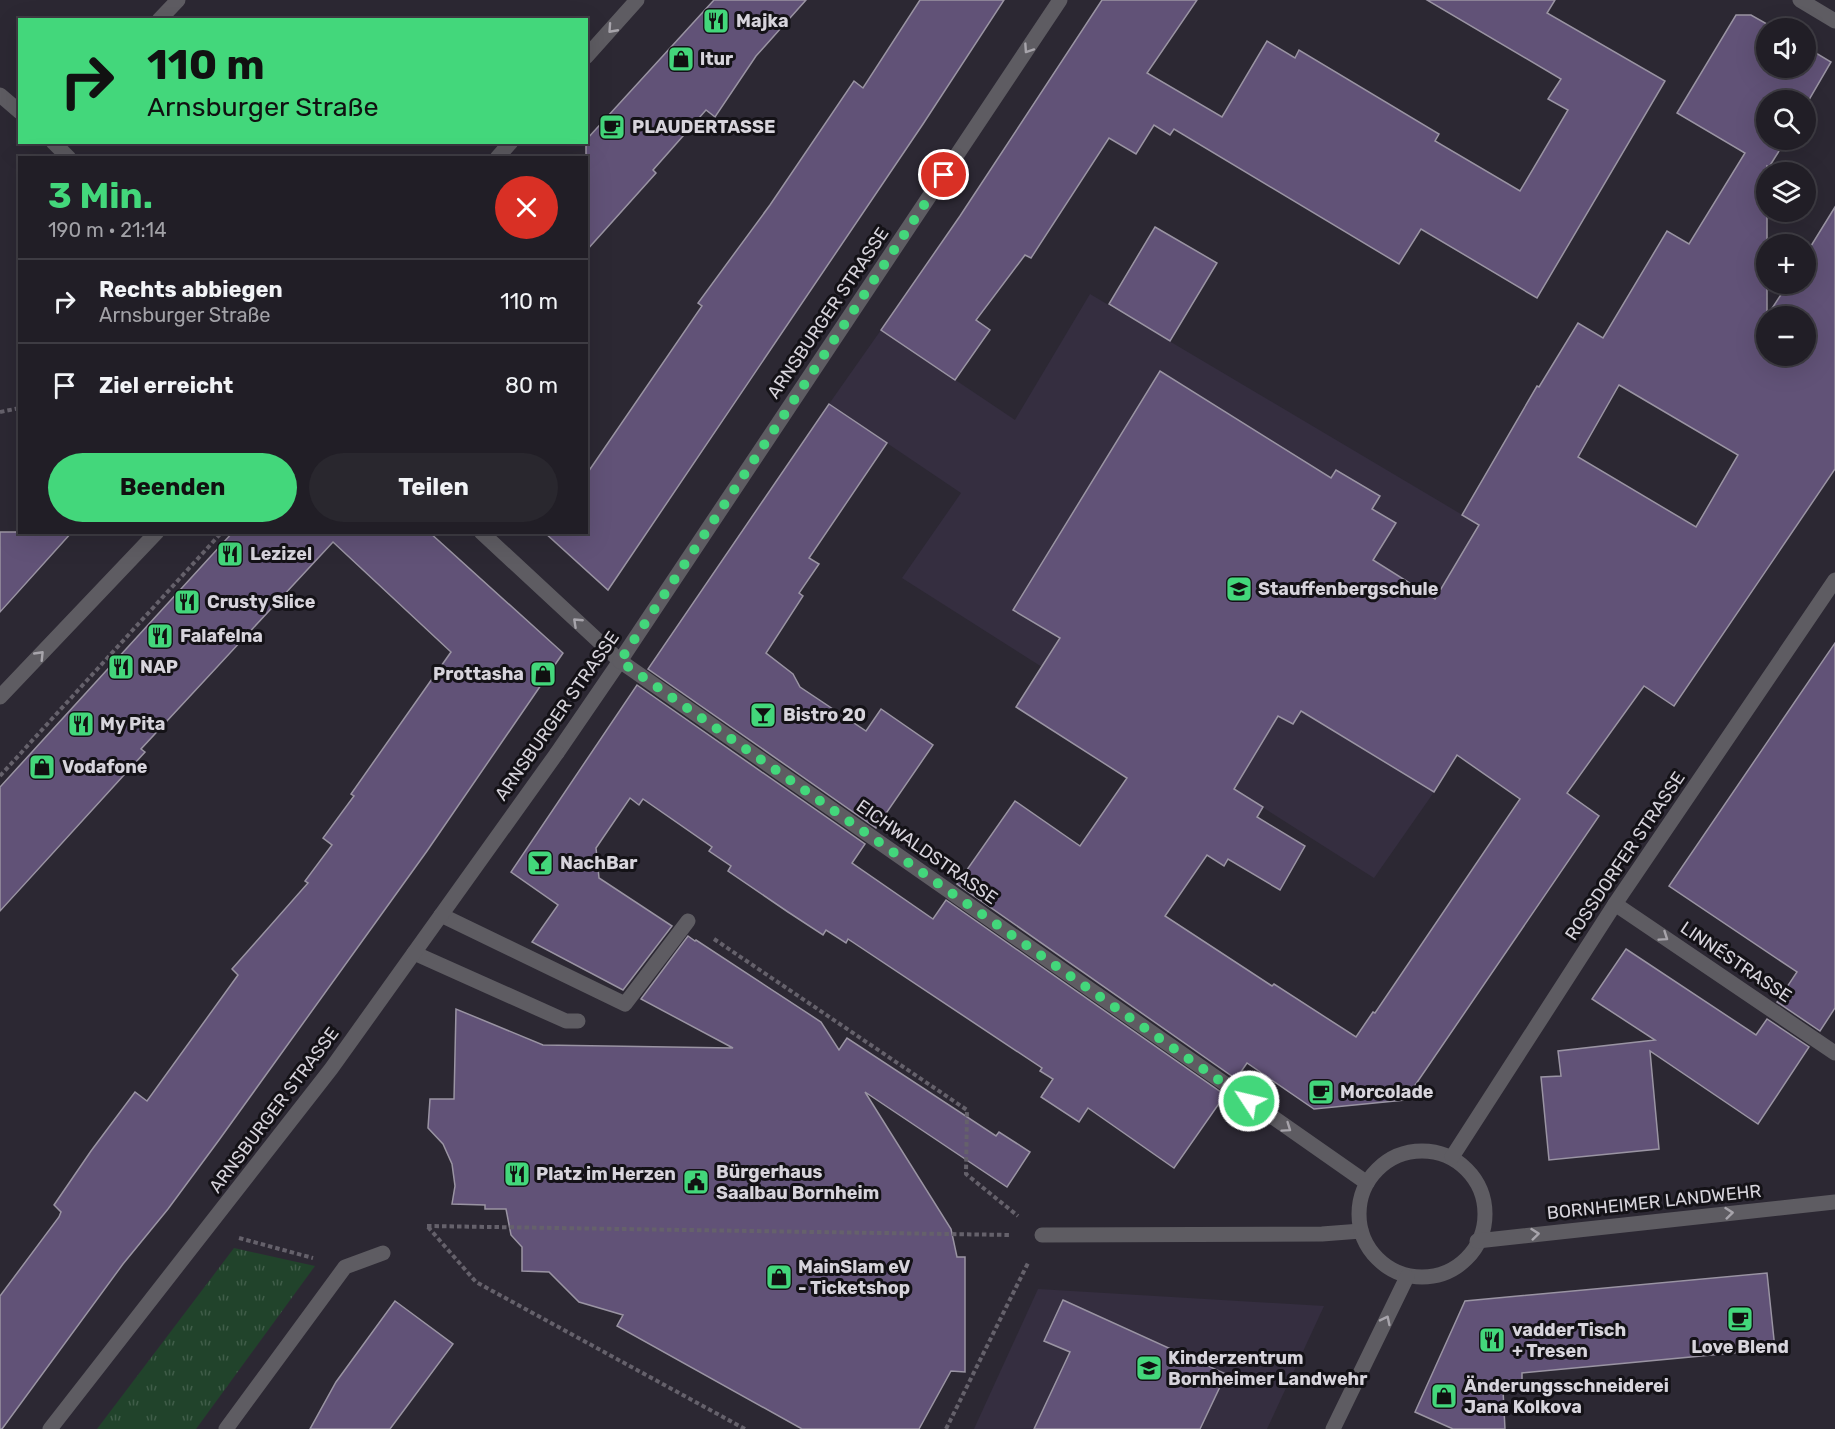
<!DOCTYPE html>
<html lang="de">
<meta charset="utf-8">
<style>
body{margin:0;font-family:Rubik,sans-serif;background:#29272e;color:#f1f3f6;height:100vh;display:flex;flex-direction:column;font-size:22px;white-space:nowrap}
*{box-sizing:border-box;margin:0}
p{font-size:20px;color:#a2a2a7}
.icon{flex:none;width:33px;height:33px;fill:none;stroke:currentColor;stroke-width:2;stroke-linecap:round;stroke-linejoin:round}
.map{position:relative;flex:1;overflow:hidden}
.drawer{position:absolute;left:18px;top:156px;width:570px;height:378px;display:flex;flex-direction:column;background:#211e26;border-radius:0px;box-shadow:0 6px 24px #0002,0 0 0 2px #3e3c43}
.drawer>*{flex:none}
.guide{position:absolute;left:18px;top:18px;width:570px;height:126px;border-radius:0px;box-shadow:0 6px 24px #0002,0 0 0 2px #3e3c43;background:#43d77b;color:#111;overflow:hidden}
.fabs{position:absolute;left:1756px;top:18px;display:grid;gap:12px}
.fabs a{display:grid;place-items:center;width:60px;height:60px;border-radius:50%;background:#211e26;box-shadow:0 6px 24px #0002,0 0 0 2px #3e3c43;font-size:30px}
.pin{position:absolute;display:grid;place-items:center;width:51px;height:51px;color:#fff;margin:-26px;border:3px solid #fff;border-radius:50%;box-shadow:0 2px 6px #0007}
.me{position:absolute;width:66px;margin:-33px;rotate:305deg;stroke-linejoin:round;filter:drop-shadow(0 0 4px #0008)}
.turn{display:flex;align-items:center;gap:21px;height:126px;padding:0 30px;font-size:27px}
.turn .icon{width:78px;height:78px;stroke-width:2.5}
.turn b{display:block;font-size:42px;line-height:51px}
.round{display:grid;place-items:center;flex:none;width:63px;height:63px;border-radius:32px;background:#29272e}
.overview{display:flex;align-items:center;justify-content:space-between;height:102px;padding:0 30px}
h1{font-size:36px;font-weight:700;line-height:45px;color:#43d77b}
.button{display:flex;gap:12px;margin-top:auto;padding:12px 30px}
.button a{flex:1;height:69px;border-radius:36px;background:#43d77b;color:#111;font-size:24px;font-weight:700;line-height:69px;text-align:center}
.button a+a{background:#29272e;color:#f1f3f6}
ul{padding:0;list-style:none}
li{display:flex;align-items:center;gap:18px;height:84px;padding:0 30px;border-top:2px solid #3e3c43}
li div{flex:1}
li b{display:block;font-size:22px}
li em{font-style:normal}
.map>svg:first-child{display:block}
.built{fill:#352e40}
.grass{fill:url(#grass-tufts)}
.building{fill:#615277;stroke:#9a94a3;stroke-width:1.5;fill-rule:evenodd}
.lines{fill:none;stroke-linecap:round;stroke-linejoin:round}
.path{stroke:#65616b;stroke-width:4;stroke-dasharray:4.5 3;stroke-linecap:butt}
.service{stroke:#5e5c62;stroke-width:15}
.pedestrian{stroke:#5e5c62;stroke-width:15}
.minor{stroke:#5e5c62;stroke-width:15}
.oneway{stroke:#a7a4ab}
.route{stroke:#43d77b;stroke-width:10;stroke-dasharray:0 18}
.labels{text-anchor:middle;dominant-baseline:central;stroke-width:6;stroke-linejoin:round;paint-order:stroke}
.poi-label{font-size:18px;font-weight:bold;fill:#d7d4dc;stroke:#141217;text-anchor:start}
.street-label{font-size:18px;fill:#d7d4dc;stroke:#141217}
</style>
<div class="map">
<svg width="1835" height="1429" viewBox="0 0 1835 1429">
<defs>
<pattern id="grass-tufts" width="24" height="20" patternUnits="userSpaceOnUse" patternTransform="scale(1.5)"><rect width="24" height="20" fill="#21432b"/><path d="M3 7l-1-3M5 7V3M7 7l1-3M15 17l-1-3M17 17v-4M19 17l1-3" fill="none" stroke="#405d49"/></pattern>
</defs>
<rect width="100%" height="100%" fill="#2c2833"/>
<!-- built -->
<g class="built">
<path d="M1090,294l477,283 -133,215 -60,86 -472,-300 59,-85 -132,-89 52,-74 134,90z"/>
<path d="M1038,1289l286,17 -57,123h-293z"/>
</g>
<!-- grass -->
<path class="grass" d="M234,1248l81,18 -119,163h-99z"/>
<!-- building -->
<g class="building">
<path d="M714,0h92l-50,56 -41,61 -9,-7 -53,60 3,3 -70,78v-111z"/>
<path d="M920,0h84l-81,124 -315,466 -64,-58h42v-57l116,-169 -4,-3 72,-98 84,-124 9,7z"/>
<path d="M1102,0h95l-50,73 75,44 45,-76 28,17 4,-8 140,84 -4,7 85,50 48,-81 -20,-11 13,-20 -134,-79h128l-8,13 118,68 -128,217 -116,-69 -22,35 -225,-135 -4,6 -16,-10 -18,29 -27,-16 -78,120 -6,-3 -49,65 14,10 -35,50 -74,-50 79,-114z"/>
<path d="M1736,15h15l23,13h-7v40h39v-21l25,15 -25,43v-5h-39v40h19l-17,27 -2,-1v190h39v-40h-39l21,-32h18v-30l29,-47v262l-161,237 -30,-20 -77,107 32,23 -194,284 -91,9 -67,-46 -11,16 -279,-195 58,-83 65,45 47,-68 -111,-71 44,-69 -47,-28 147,-239 171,107 5,-8 44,26 -8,13 24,14 -23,37 62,39 44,-74 -17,-10 75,-129 2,1 39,-64 25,15 64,-107 22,13 56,-91 -68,-40zM1619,385l119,70 -42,72 -118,-70zM1301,711l133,81 23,-37 63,44 -145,214 -2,-1 -17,25 -82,-53 -2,2 -107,-70 42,-61 17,11 4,-7 52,31 25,-44 -48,-29 6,-10 -29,-18 44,-73 15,8z"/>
<path d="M1155,227l62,36 -47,78 -61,-37z"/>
<path d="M829,404l58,39 -78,115 10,6 -20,29 4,3 -37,57 27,21 7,13 66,44 15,-22 52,36 -57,83 -228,-159z"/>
<path d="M0,532h72l-72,80z"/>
<path d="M233,532h196l134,121 -136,198 -208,289 -51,69 -45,55 -121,165h-2v-133l59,-79 2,-5 -7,-7 37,-54 44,-59 12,9 91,-126 -6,-6 76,-86 -3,-2 27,-36 -9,-7 31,-42 -3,-2 100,-142 -118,-110 -192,207 4,3 -145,159v-124z"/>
<path d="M1835,643v365l-15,23 -43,-29 20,-30 -128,-86z"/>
<path d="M637,685l228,159 -13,19 81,56 13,-19 279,195 -51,73 -86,-60 -9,14 -38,-25 12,-18 -13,-8 2,-3 -194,-129 -2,4 -20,-13 -3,5 -35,-23 -60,-41 3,-5 -22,-15 3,-4 -69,-48 -4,6 -9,-7 -34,50 3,30 73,48 -49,64 -91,-48 26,-37 -47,-33z"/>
<path d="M688,936l7,5 1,-1 125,82 18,28 8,-12 149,98 3,-4 31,20 -23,35 -142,-95 86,137 6,28h8v115l-14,-1 -32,58h-117l-185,-103 6,-11 -44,-13 -30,-30 -27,-1v-24l-11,-12 -5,-26h-21v-4l-33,-1 3,-18 -3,-22 -9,-20 -15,-16 2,-29h24l2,-90 87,36 190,3 -92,-49z"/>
<path d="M1626,949l130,86 11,-16 42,28 -51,77 -108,-73 9,98 -110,11 -8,-83 20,-1 -3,-25 97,-11 -63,-41z"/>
<path d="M1767,1273l8,76 -253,24v14l-19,3 2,39h-52l-38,-17 50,-111z"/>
<path d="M1063,1300l163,74 -26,55h-166l36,-77 -26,-11z"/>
<path d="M395,1301l58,43 -63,85h-80l26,-47z"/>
</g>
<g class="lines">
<!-- path -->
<g class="path">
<path d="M0,412l20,-4"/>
<path d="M0,776l222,-244"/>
<path d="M714,939l253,171 -1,64 52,42"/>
<path d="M427,1226l584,9"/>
<path d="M428,1227l48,55 269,147"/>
<path d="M239,1238l74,20"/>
<path d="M946,1429l82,-166"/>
</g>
<!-- service -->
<g class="service">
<path d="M1800,0l35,21"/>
<path d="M159,20l19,-20"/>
<path d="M441,915l184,89 63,-83"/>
<path d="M414,953l152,68h12"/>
<path d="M1042,1235l280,-1 39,-3"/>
</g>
<!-- pedestrian -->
<path class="pedestrian" d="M557,753l63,-92"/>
<!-- minor -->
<g class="minor">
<path d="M586,57l51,-57"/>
<path d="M0,95l20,17"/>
<path d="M53,142l16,16"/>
<path d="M497,158l14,-16"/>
<path d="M481,532l139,129 747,522"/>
<path d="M620,661l440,-661"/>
<path d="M0,697l157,-165"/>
<path d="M1615,904l220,149"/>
<circle cx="1422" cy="1214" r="63"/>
<path d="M1452,1157l163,-253 220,-324"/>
<path d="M1477,1241l358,-39"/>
<path d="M50,1429l281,-360 226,-316"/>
<path d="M226,1429l119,-162 38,-14"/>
<path d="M1333,1429l74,-152"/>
</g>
</g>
<!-- one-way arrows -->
<defs><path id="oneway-chevron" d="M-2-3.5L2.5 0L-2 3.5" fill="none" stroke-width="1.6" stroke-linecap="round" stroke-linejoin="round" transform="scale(1.5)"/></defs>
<g class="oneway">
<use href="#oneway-chevron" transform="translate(612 29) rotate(132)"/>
<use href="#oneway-chevron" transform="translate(1028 49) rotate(124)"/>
<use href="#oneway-chevron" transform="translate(577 622) rotate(-137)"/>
<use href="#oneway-chevron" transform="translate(40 655) rotate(-46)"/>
<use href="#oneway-chevron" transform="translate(1664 937) rotate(34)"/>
<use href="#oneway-chevron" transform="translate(1287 1128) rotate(35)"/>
<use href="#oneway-chevron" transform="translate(1729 1213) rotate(-6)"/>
<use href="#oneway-chevron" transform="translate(1535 1234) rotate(-6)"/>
<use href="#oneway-chevron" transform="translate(1386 1320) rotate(-64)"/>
</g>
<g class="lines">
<!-- route -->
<path class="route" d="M944,175l-324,486 629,440"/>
</g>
<!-- icons -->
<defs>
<symbol id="restaurant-square" viewBox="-11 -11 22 22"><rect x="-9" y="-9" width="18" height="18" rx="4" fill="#43d77b" stroke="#141217"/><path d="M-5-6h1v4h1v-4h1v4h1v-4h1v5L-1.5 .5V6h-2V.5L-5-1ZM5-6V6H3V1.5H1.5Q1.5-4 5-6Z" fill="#111"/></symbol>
<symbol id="shop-square" viewBox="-11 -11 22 22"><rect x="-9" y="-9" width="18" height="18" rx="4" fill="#43d77b" stroke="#141217"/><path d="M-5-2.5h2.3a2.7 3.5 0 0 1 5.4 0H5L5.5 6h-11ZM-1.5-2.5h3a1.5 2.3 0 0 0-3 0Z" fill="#111"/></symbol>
<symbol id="cafe-square" viewBox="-11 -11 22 22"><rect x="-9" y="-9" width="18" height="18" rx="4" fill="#43d77b" stroke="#141217"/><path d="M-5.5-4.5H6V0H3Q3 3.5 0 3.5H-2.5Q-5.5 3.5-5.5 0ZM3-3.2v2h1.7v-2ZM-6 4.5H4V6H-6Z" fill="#111"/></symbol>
<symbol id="school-square" viewBox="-11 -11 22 22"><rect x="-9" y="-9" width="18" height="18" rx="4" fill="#43d77b" stroke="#141217"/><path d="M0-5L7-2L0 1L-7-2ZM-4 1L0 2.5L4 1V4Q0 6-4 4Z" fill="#111"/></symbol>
<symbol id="bar-square" viewBox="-11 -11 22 22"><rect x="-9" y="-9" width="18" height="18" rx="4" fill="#43d77b" stroke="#141217"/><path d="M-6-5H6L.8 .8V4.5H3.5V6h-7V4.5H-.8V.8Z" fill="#111"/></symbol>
<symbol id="civic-square" viewBox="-11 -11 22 22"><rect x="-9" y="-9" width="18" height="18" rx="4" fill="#43d77b" stroke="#141217"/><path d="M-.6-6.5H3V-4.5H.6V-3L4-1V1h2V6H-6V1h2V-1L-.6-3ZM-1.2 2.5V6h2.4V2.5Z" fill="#111"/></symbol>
</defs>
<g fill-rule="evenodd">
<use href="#restaurant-square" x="701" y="6" width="30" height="30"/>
<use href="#shop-square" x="666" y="44" width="30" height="30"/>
<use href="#cafe-square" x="597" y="112" width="30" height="30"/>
<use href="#restaurant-square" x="215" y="539" width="30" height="30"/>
<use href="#school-square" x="1224" y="574" width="30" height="30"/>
<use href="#restaurant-square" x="172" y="587" width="30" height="30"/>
<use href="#restaurant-square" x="145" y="621" width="30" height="30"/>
<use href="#restaurant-square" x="106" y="652" width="30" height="30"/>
<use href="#shop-square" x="528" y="659" width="30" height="30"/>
<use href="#bar-square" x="748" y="700" width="30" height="30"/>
<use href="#restaurant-square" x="66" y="709" width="30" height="30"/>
<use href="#shop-square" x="27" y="752" width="30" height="30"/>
<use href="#bar-square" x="525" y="848" width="30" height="30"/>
<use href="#cafe-square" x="1306" y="1077" width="30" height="30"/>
<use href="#restaurant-square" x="502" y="1159" width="30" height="30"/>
<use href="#civic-square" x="681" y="1167" width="30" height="30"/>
<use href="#shop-square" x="764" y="1262" width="30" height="30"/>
<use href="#cafe-square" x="1725" y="1304" width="30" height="30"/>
<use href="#restaurant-square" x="1477" y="1325" width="30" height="30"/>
<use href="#school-square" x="1134" y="1353" width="30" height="30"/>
<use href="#shop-square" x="1429" y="1381" width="30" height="30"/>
</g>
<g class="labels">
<!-- poi labels -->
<g class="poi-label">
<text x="736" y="21">Majka</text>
<text x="700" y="59">ltur</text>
<text x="632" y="127">PLAUDERTASSE</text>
<text x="250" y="554">Lezizel</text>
<text x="1258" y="589">Stauffenbergschule</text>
<text x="207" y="602">Crusty Slice</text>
<text x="180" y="636">Falafelna</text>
<text x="140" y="667">NAP</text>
<text x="524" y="674" text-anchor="end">Prottasha</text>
<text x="783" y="715">Bistro 20</text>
<text x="100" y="724">My Pita</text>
<text x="62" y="767">Vodafone</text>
<text x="560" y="863">NachBar</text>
<text x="1340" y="1092">Morcolade</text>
<text x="716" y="1172">Bürgerhaus<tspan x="716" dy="21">Saalbau Bornheim</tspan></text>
<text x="536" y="1174">Platz im Herzen</text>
<text x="798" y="1267">MainSlam eV<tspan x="798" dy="21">- Ticketshop</tspan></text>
<text x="1512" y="1330">vadder Tisch<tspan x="1512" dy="21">+ Tresen</tspan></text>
<text x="1740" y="1347" text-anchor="middle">Love Blend</text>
<text x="1168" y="1358">Kinderzentrum<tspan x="1168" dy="21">Bornheimer Landwehr</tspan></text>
<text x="1464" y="1386">Änderungsschneiderei<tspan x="1464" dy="21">Jana Kolkova</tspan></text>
</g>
<!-- street labels -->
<g class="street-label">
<text transform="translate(828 313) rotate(-56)">ARNSBURGER STRASSE</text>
<text transform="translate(557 716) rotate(-55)">ARNSBURGER STRASSE</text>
<text transform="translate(927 852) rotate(35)">EICHWALDSTRASSE</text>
<text transform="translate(1625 856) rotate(-56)">ROSSDORFER STRASSE</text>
<text transform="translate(1736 962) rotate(34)">LINNÉSTRASSE</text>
<text transform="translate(274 1110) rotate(-53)">ARNSBURGER STRASSE</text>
<text transform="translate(1654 1202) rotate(-6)">BORNHEIMER LANDWEHR</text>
</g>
</g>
</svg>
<div class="fabs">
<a><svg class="icon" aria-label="sound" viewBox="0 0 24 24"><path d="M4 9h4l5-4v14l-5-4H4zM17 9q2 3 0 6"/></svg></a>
<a><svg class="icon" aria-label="search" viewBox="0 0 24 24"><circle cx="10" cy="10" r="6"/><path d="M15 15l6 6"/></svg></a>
<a><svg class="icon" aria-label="layers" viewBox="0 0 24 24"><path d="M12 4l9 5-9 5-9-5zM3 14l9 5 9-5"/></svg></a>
<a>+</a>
<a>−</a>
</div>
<div class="pin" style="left:944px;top:175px;background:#d93025"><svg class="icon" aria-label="arrive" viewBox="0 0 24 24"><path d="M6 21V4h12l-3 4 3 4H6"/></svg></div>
<svg class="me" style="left:1249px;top:1101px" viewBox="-20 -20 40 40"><circle r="17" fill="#43d77b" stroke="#fff" stroke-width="3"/><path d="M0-11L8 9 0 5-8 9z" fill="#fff"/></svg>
<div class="guide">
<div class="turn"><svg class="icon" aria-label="right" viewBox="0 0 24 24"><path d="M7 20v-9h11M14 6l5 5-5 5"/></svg><div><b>110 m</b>Arnsburger Straße</div></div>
</div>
<section class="drawer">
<div class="overview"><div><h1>3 Min.</h1><p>190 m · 21:14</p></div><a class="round" style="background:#d93025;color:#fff"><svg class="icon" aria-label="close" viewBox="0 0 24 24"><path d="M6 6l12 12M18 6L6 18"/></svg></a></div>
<ul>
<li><svg class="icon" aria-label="right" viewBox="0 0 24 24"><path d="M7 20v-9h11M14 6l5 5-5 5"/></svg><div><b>Rechts abbiegen</b><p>Arnsburger Straße</p></div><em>110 m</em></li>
<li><svg class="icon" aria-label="arrive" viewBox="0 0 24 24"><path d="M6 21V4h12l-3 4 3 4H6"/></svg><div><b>Ziel erreicht</b></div><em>80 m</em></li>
</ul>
<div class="button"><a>Beenden</a><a>Teilen</a></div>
</section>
</div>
